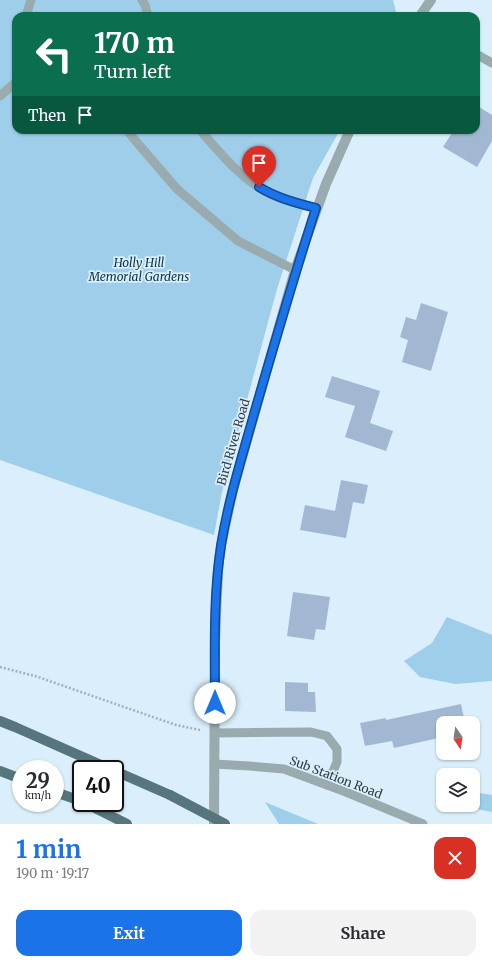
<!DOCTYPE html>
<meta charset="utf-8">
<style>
body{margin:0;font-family:Merriweather,serif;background:#f2f2f3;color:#2b2b33;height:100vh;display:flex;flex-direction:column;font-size:15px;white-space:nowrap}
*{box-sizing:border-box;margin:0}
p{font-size:13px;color:#7c7c81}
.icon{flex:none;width:22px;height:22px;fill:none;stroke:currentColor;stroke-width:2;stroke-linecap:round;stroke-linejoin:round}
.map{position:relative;height:824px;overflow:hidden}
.drawer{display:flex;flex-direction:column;background:#fff;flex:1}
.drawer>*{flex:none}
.top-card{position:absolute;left:12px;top:12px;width:468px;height:122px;border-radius:12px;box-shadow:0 1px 3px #0004;background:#0b6e4f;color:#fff;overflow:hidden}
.needle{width:26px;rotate:167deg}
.tools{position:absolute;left:436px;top:716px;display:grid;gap:8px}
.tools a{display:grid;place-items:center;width:44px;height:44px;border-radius:8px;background:#fff;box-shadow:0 1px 3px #0004;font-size:20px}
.speed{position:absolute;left:12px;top:760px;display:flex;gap:8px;font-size:20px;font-weight:700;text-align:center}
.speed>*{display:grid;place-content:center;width:52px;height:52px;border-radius:50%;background:#fff;box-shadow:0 1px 3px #0004;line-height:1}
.speed small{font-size:10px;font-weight:400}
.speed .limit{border:2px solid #111;border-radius:6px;background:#fff;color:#111}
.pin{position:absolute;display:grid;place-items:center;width:34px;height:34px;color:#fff;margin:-41px -17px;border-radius:50% 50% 50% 0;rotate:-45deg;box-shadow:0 0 4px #0007}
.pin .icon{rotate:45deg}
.me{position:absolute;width:44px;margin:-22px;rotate:0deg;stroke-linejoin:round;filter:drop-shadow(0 0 3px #0008)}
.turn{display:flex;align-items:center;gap:14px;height:84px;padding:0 16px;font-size:18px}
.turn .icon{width:52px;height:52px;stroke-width:2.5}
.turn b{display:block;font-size:28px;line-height:34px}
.then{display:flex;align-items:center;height:38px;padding:0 16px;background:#0003;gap:8px;font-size:15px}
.round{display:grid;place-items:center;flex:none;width:42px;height:42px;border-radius:12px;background:#f2f2f3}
.overview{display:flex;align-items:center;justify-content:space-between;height:68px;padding:0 16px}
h1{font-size:24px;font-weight:700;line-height:30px;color:#1a73e8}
.button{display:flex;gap:8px;margin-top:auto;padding:8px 16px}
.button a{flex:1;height:46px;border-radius:12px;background:#1a73e8;color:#fff;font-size:16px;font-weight:700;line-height:46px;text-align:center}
.button a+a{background:#f2f2f3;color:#2b2b33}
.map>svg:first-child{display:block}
.green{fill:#9eceea}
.building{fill:#a2b8d2}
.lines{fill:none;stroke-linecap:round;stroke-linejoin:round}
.path{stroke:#a0b2bd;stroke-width:2.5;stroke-dasharray:2 2;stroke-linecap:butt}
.service{stroke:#9aabaf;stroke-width:9}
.tertiary{stroke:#9aabaf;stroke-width:10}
.primary{stroke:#56757d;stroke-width:10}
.primary-bridge{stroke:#56757d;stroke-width:10}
.route-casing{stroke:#114b97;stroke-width:10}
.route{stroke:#1a73e8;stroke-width:7}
.labels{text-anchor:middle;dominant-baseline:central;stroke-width:3.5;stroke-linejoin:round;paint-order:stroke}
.park-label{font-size:12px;font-style:italic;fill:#083447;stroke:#daeffb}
.street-label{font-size:12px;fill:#303d45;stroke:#daeffb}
</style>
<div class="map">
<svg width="492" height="824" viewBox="0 0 492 824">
<rect width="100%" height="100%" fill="#daeffb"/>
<!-- green -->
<g class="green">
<path d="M0,0h393l4,16h-381v114h324l-27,48 -36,111 -55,203 -8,43 -214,-75z"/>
<path d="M447,617l45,18v46l-37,3 -35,-7 -16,-16 28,-18z"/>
<path d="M473,792l19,3v17l-37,-7h18z"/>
<path d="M265,802l53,22h-39z"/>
</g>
<!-- building -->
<g class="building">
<path d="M476,105l16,10v26l-15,26 -34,-20 11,-17h22z"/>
<path d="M421,303l27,9 -17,59 -29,-9 6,-22 -8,-3 6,-20 10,3z"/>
<path d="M332,376l48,15 -10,32 23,8 -7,20 -41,-14 10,-31 -30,-9z"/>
<path d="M341,480l27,5 -4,19 -11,-2 -7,36 -46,-8 5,-25 30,6z"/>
<path d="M293,592l37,5 -5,33 -9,-1 -2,11 -27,-4z"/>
<path d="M285,682l23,1v9h7l1,20 -31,-1z"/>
<path d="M461,704l4,19h-22v14l-49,11 -2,-7 -27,5 -5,-23 26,-5v2z"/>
</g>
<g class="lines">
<!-- path -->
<path class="path" d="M0,667l35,9 141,49 24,5"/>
<!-- service -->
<g class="service">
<path d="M142,0l3,5 3,11"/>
<path d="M26,16l5,-16"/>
<path d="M476,54l16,9"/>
<path d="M0,96l16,-14"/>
<path d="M127,130l7,9 43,50 61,52 57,29"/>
<path d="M200,130c20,23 42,50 70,64 15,7 31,10 46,14"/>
<path d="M215,733l96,-1 16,4 10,13v13l-10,23"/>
<path d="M214,764l35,2 35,3 62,23 77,32"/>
</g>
<!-- tertiary -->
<g class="tertiary">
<path d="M420,16l11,-16"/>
<path d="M214,824l1,-182 3,-73 3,-24 12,-55 62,-220 31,-86 24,-54"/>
</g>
<!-- primary -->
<g class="primary">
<path d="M0,721l15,6 95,42"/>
<path d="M0,771l21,8"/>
<path d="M115,771l55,24"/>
<path d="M55,792l26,9"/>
<path d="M85,803l42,21"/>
</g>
<!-- primary-bridge -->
<path class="primary-bridge" d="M170,795l55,29"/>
</g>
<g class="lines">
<defs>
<path id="route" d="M215,703c0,-52 -2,-106 6,-157 7,-45 21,-89 33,-132 20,-69 40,-138 62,-206 -20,-5 -39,-10 -57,-21"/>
</defs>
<!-- route casing -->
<use href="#route" class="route-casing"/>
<!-- route -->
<use href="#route" class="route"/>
</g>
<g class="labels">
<!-- park labels -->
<g class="park-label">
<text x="139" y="262">Holly Hill<tspan x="139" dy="14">Memorial Gardens</tspan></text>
</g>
<!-- street labels -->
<g class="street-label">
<text transform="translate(233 442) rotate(-74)">Bird River Road</text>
<text transform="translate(336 777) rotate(21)">Sub Station Road</text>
</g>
</g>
</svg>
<div class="tools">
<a><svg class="needle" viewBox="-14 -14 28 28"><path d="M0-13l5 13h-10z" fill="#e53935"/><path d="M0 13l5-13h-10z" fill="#7c7c81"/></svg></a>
<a><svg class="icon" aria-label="layers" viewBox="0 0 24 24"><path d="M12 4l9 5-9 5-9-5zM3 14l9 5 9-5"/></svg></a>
</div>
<div class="speed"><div>29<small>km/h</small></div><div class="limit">40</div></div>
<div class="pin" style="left:259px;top:187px;background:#d93025"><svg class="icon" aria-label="arrive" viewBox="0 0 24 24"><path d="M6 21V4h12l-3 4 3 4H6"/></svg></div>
<svg class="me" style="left:215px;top:703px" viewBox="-20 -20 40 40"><circle r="19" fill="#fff"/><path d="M0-13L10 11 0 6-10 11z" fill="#1a73e8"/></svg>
<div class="top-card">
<div class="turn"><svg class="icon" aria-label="left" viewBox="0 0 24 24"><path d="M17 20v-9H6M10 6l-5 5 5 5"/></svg><div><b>170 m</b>Turn left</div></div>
<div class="then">Then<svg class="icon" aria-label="arrive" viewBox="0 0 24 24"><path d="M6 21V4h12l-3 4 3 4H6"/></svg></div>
</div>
</div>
<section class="drawer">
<div class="overview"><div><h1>1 min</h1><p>190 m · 19:17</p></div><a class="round" style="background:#d93025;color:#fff"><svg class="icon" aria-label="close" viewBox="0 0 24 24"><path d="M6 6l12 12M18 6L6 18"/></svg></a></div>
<div class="button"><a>Exit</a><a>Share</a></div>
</section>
